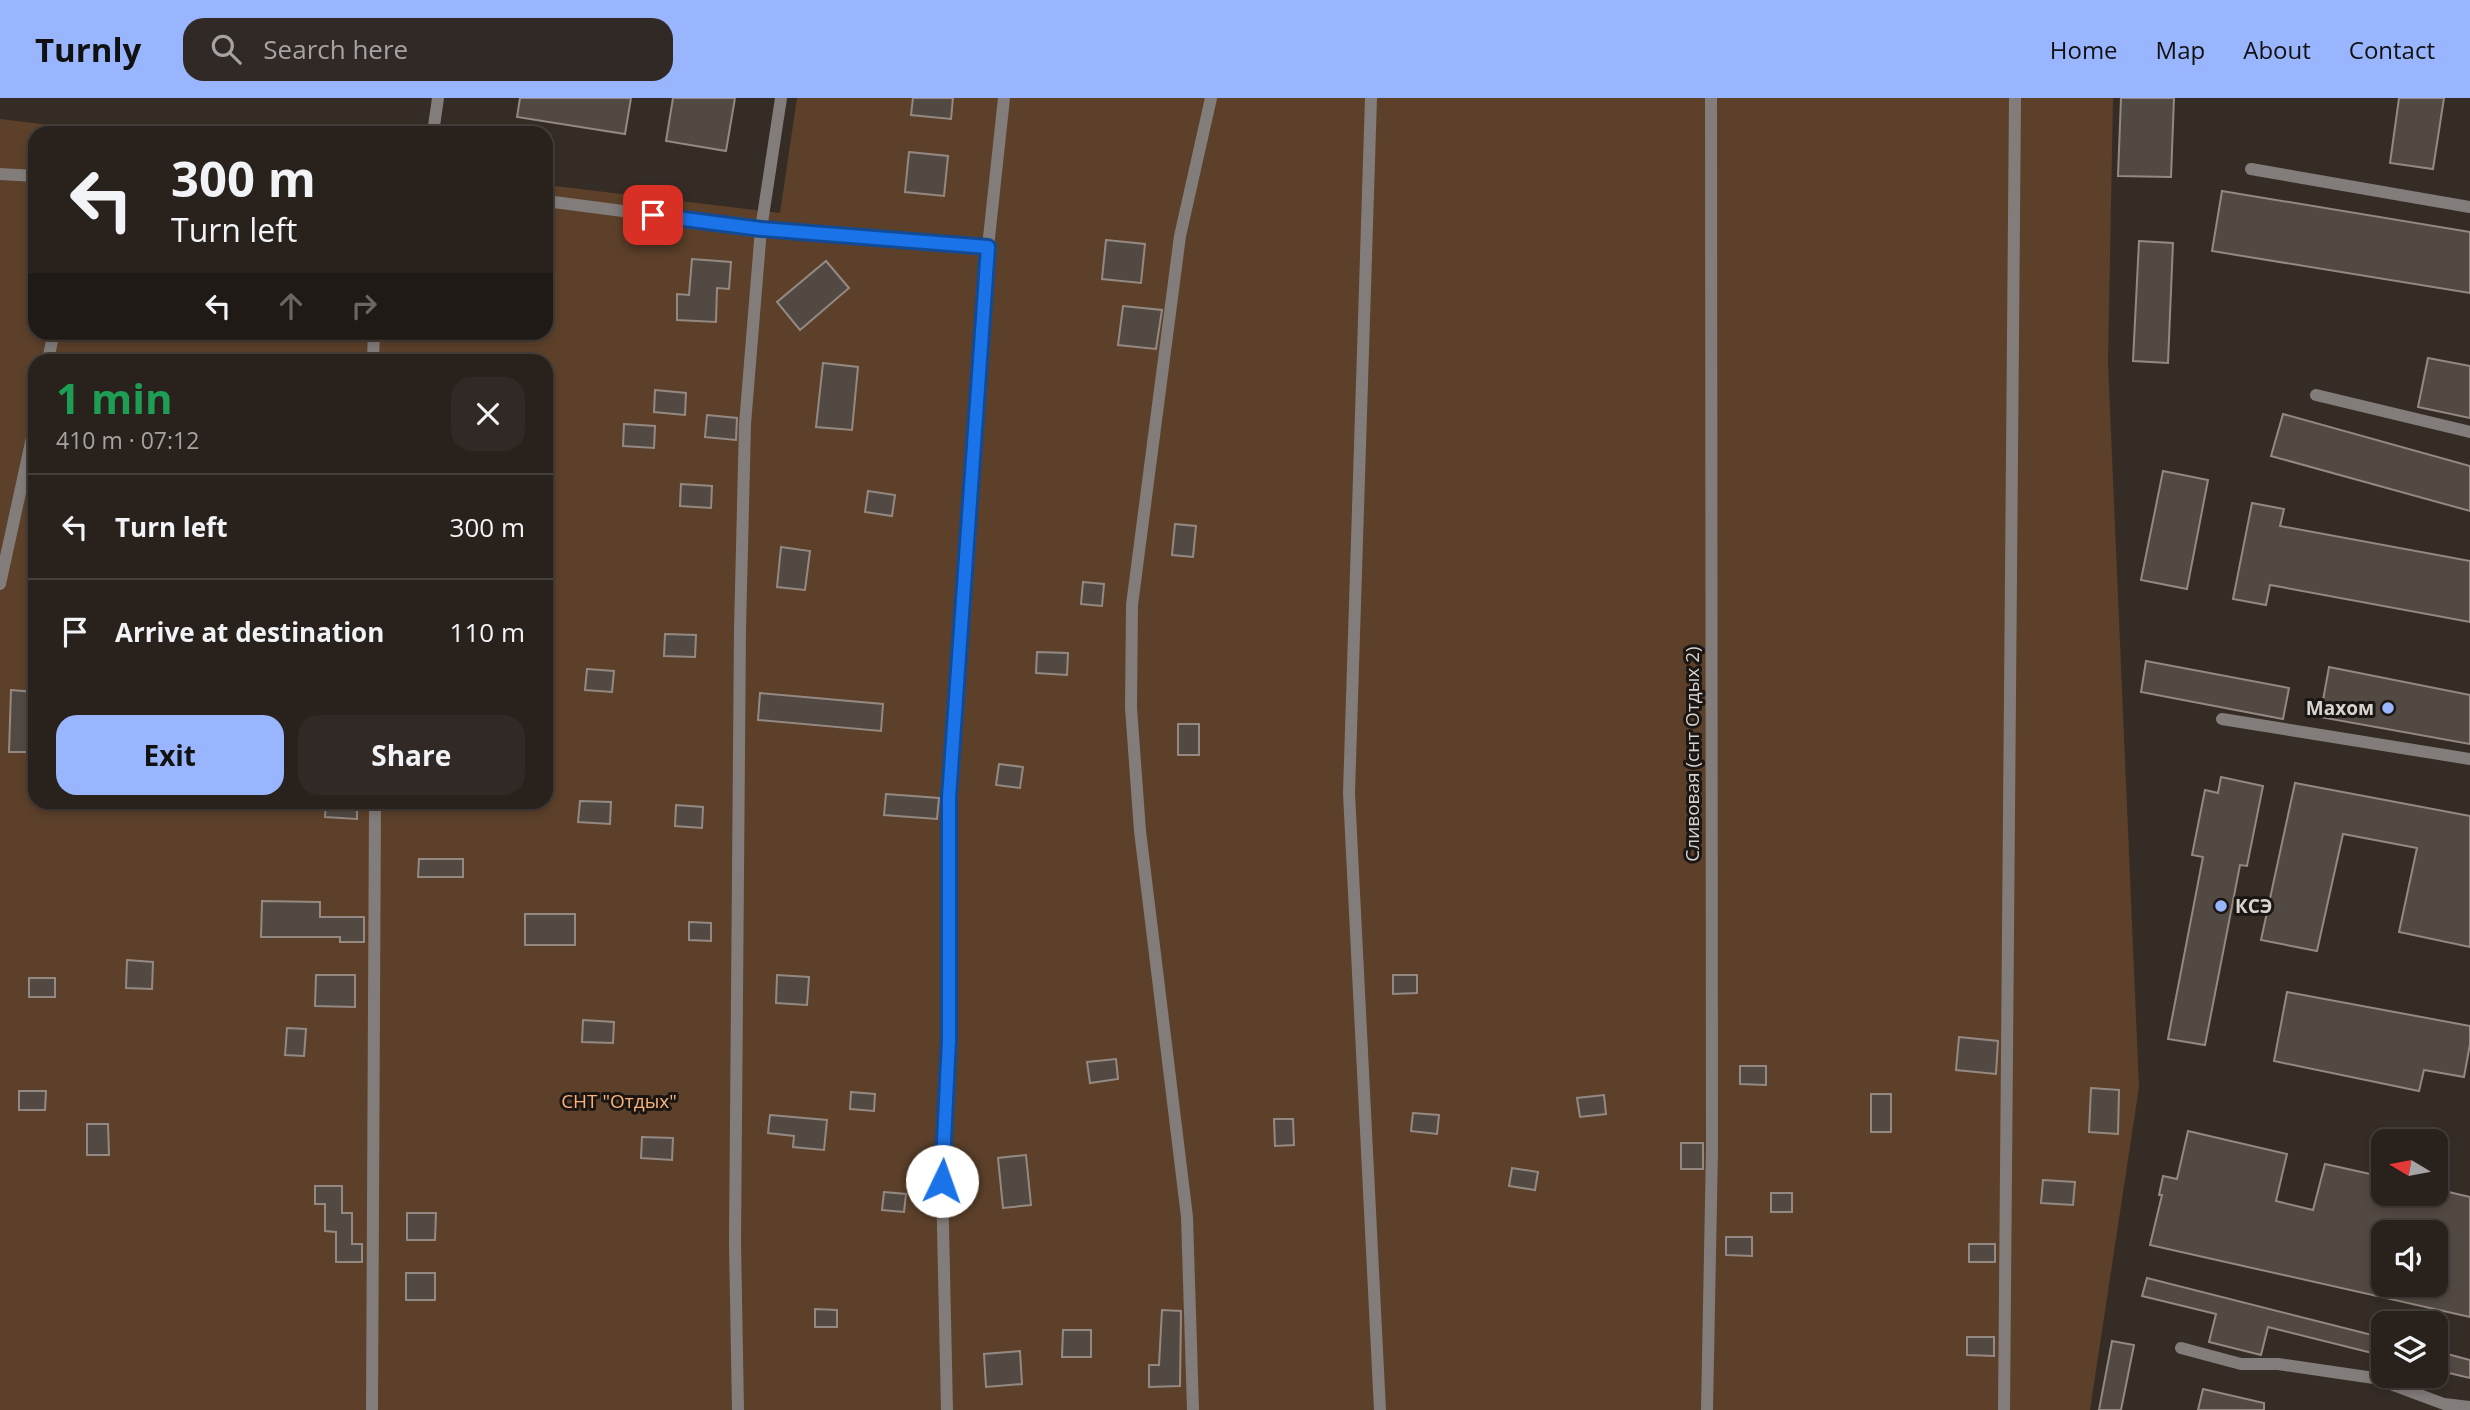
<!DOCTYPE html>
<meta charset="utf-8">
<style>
body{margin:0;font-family:"Open Sans",sans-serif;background:#302925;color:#f1f3f6;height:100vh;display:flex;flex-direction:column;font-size:26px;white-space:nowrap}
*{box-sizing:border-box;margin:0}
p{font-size:23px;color:#a5a3a3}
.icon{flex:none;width:38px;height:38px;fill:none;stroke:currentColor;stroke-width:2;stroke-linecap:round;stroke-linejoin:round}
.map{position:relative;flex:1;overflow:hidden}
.details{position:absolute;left:28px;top:256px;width:525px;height:455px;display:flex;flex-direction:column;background:#28211c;border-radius:21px;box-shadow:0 4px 10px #0003,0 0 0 2px #443e3b}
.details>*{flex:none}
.hud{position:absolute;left:28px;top:28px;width:525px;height:214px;border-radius:21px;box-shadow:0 4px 10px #0003,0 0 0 2px #443e3b;background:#28211c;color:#f1f3f6;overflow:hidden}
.needle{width:46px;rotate:280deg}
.fabs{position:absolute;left:2371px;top:1031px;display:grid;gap:14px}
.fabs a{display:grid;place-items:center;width:77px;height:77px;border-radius:14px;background:#28211c;box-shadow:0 4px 10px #0003,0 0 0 2px #443e3b;font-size:35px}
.pin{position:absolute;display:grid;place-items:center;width:60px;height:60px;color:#fff;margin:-30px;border-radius:14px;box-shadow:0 4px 10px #0006}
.me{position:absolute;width:77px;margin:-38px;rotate:3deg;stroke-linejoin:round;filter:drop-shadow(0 0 5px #0008)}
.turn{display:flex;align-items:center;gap:24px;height:147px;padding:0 28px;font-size:32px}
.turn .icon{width:91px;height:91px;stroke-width:2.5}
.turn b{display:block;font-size:49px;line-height:60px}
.lanes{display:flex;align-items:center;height:66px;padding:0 28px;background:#0003;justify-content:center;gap:35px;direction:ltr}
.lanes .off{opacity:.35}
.round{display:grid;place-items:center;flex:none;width:74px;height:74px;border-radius:21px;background:#302925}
.headline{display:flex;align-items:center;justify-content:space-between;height:119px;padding:0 28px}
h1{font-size:42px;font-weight:700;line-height:52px;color:#1e9e55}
.primary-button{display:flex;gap:14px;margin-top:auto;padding:14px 28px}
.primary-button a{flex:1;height:80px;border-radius:21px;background:#99b5fd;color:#111;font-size:28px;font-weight:700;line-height:80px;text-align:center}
.primary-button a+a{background:#302925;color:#f1f3f6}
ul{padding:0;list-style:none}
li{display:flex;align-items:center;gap:21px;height:105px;padding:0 28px;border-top:2px solid #443e3b}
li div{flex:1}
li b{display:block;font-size:26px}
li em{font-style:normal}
header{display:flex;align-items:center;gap:42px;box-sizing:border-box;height:98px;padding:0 35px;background:#99b5fd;color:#111}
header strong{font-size:33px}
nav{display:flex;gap:38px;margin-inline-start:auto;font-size:24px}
.search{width:490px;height:63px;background:#302925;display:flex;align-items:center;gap:18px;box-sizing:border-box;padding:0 24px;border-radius:21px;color:#a5a3a3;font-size:26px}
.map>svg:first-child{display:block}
.green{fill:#5c402a;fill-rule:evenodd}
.building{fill:#534943;stroke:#948982;stroke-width:2;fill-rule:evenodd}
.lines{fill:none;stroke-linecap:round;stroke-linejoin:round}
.service{stroke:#827d7a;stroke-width:12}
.route-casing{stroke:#114b97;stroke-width:18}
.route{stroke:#1a73e8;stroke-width:12}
.poi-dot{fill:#99b5fd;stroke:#1a1613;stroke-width:2.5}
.labels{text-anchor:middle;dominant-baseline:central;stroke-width:6;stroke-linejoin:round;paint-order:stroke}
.poi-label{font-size:19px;font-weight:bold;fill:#d8d3cf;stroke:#1a1613;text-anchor:end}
.street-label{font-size:19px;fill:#d8d3cf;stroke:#1a1613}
.park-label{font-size:19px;fill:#feb177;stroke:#1a1613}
</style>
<header>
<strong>Turnly</strong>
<div class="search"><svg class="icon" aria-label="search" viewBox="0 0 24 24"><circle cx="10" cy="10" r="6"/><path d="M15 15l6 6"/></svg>Search here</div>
<nav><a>Home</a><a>Map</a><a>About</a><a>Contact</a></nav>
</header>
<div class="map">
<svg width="2470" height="1312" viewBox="0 0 2470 1312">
<rect width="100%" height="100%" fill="#352c26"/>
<!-- green -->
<path class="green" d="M797,0h1316l-5,265 31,724 -49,323h-2090v-1291l116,14h-81v199h511v-147l234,28zM35,262h511v442h-511z"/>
<!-- building -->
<g class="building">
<path d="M520,0h111l-6,36 -108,-17z"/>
<path d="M673,0h62l-9,53 -60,-10z"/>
<path d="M913,0h40l-2,21 -40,-4z"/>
<path d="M2121,0h53l-3,79 -53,-1z"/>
<path d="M2399,0h45l-11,71 -43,-6z"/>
<path d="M909,54l39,4 -4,40 -39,-4z"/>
<path d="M2222,93l248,41v61l-258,-42z"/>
<path d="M1106,142l39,4 -4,39 -39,-4z"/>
<path d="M2139,143l34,2 -5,120 -35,-2z"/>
<path d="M692,161l39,3 -2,27 -12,-1 -1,34 -39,-2v-26l12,1z"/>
<path d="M826,163l23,27 -49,42 -23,-28z"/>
<path d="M1123,208l39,4 -6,39 -38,-4z"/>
<path d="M2428,260l42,8v52l-52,-11z"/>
<path d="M823,265l35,4 -6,63 -36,-3z"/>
<path d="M655,292l31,3 -1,22 -31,-3z"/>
<path d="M2283,316l187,52v45l-199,-55z"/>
<path d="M707,317l30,3 -1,22 -31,-3z"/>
<path d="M624,326l31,2 -1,22 -31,-2z"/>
<path d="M2163,373l45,9 -21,109 -46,-9z"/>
<path d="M681,386l31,2 -1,22 -31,-2z"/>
<path d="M868,393l27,4 -3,21 -27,-4z"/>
<path d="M2252,405l32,6 -4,17 190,35v61l-200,-37 -4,20 -33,-6z"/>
<path d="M1175,426l21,2 -3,31 -21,-2z"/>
<path d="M781,449l29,4 -5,39 -28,-3z"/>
<path d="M1083,484l21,2 -2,22 -21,-2z"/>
<path d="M665,536l31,1 -1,22 -31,-1z"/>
<path d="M1037,554l31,1 -1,22 -31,-2z"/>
<path d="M2146,563l143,27 -6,31 -142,-27z"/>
<path d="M2329,569l141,28v49l-150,-27z"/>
<path d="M587,571l27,2 -2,21 -27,-2z"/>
<path d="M11,592l24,2v60h-26z"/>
<path d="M760,595l123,11 -2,27 -123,-11z"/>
<rect x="1178" y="626" width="21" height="31"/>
<path d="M999,666l24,3 -3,21 -24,-3z"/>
<path d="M2221,679l42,9 -16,80 -7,-1 -35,180 -37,-6 35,-182 -11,-2 13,-65 13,3z"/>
<path d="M2295,685l175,33v131l-71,-15 18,-84 -74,-14 -26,117 -56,-11z"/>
<path d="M886,696l53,4 -2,21 -53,-4z"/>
<path d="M580,703l31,1 -1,22 -32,-2z"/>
<path d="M326,704h31v17l-32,-2z"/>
<path d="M676,707l27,2 -1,21 -27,-2z"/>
<path d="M419,761h44v18h-45z"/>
<path d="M262,803l58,1v15h44v25h-24v-5h-79z"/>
<rect x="525" y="816" width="50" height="31"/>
<path d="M689,824l22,1v18l-22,-1z"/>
<path d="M127,862l26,2 -1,27 -26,-1z"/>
<path d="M316,877h39v32l-40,-1z"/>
<path d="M777,877l32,2 -2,28 -31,-2z"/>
<path d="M1393,877h24v18l-24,1z"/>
<rect x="29" y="880" width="26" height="19"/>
<path d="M2287,894l183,34v18l-6,33 -40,-7 -5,21 -145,-30z"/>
<path d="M583,922l31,2 -1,21 -31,-1z"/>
<path d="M287,930l19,1 -2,27 -19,-1z"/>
<path d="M1959,939l39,4 -2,33 -40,-4z"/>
<path d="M1116,961l2,20 -28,4 -3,-21z"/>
<path d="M1740,968h26v19l-26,-1z"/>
<path d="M2091,990l28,2 -1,44 -29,-2z"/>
<path d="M19,993h27l-1,19h-26z"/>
<path d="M851,994l24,2 -1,17 -24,-2z"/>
<rect x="1871" y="996" width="20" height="38"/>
<path d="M1604,997l2,19 -26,3 -3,-19z"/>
<path d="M1413,1015l26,2 -2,19 -26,-3z"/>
<path d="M770,1017l57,5 -3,30 -31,-3 1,-11 -26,-3z"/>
<path d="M1274,1021h19l1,26 -19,1z"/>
<path d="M87,1026h21l1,31h-22z"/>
<path d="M2188,1033l99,23 -11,47 37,9 12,-46 59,13v17h52v-5l34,8v120l-320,-72 12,-50h-3l4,-19 14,3zM2384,1134h52v52h-52z"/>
<path d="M642,1039l31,1 -1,22 -31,-2z"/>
<rect x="1681" y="1045" width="22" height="26"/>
<path d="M1026,1057l5,50 -28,3 -5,-50z"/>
<path d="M1512,1070l26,4 -3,18 -26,-4z"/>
<path d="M2043,1082l32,2 -2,23 -32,-2z"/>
<path d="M315,1088h27v27h10v31h10v18h-26v-30l-11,-1v-27h-10z"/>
<path d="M884,1094l22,2 -2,18 -22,-2z"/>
<rect x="1771" y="1095" width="21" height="19"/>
<path d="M407,1115h29l-1,27h-28z"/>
<path d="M1726,1139h26v19l-26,-1z"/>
<rect x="1969" y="1146" width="26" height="18"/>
<rect x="406" y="1175" width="29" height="27"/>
<path d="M2147,1180l237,60v18l-116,-29 -7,28 -52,-13 7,-28 -74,-18z"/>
<path d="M815,1211l22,1v17h-22z"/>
<path d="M1162,1212l19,1 -1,75 -31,1v-22h10z"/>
<path d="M1063,1232h28v27h-29z"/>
<path d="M1967,1239h27v19l-27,-1z"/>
<path d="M2112,1243l22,4 -13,65h-22z"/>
<path d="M1020,1253l2,33 -36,3 -2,-33z"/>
<path d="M2436,1253l34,9v18l-34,-8z"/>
<path d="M2203,1291l61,14v7h-66z"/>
</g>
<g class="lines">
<!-- service -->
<g class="service">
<path d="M1371,0l-22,695 31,617"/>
<path d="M433,35l5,-35"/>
<path d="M2251,71l219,38"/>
<path d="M0,76l35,2"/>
<path d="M546,103l215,28 227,18"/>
<path d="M48,262l6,-28"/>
<path d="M373,262l1,-28"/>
<path d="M2316,297l154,37"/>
<path d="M0,486l35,-160"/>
<path d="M2222,621l248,40"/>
<path d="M2181,1250l60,16h37l96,14 70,26 26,3"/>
<path d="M372,1312l3,-608"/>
<path d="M738,1312l-3,-167 5,-614 5,-205 16,-195 20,-131"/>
<path d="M947,1312l-5,-229 7,-141v-243l39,-550 16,-149"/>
<path d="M1193,1312l-6,-193 -47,-386 -9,-123 1,-103 48,-369 31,-138"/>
<path d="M1707,1312l5,-261 -1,-1051"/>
<path d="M2004,1312l11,-1312"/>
</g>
</g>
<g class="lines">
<defs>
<path id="route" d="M653,117l108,14 227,18 -39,550v243l-7,141"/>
</defs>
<!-- route casing -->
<use href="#route" class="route-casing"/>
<!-- route -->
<use href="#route" class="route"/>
</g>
<!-- markers -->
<g class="poi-dot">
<circle cx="2388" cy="610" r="7"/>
<circle cx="2221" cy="808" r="7"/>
</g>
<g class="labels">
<!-- poi labels -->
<g class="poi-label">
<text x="2374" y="610">Махом</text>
<text x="2235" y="808" text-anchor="start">КСЭ</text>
</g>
<!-- street labels -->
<g class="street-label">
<text transform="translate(1692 656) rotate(-90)">Сливовая (снт Отдых 2)</text>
</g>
<!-- park labels -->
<g class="park-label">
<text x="619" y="1003">СНТ "Отдых"</text>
</g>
</g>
</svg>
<div class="fabs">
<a><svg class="needle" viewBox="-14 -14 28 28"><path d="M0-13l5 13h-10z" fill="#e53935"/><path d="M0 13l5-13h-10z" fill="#a5a3a3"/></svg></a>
<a><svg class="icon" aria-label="sound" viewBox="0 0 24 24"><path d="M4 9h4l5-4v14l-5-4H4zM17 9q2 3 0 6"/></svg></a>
<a><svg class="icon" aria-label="layers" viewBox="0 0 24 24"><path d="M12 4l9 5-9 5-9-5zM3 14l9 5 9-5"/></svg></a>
</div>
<div class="pin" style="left:653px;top:117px;background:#d93025"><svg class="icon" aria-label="arrive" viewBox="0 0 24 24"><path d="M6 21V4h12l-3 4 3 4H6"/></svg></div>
<svg class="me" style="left:942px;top:1083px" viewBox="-20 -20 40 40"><circle r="19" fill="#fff"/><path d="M0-13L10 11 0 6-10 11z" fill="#1a73e8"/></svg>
<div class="hud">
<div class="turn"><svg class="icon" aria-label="left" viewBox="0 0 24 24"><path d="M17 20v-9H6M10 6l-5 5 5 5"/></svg><div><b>300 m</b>Turn left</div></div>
<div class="lanes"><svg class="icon" aria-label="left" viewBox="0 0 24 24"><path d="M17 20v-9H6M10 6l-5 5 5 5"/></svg><svg class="icon off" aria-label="ahead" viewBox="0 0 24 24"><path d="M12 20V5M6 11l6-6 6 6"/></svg><svg class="icon off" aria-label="right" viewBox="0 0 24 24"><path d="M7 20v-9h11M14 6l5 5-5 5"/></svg></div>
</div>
<section class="details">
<div class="headline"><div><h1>1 min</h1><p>410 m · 07:12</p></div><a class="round"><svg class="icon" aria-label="close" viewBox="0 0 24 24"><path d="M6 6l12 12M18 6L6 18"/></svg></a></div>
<ul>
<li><svg class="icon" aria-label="left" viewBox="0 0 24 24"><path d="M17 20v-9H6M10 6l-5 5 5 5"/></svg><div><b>Turn left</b></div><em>300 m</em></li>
<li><svg class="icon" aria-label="arrive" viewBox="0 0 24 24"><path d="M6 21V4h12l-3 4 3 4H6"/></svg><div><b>Arrive at destination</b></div><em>110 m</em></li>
</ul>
<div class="primary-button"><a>Exit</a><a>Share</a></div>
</section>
</div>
